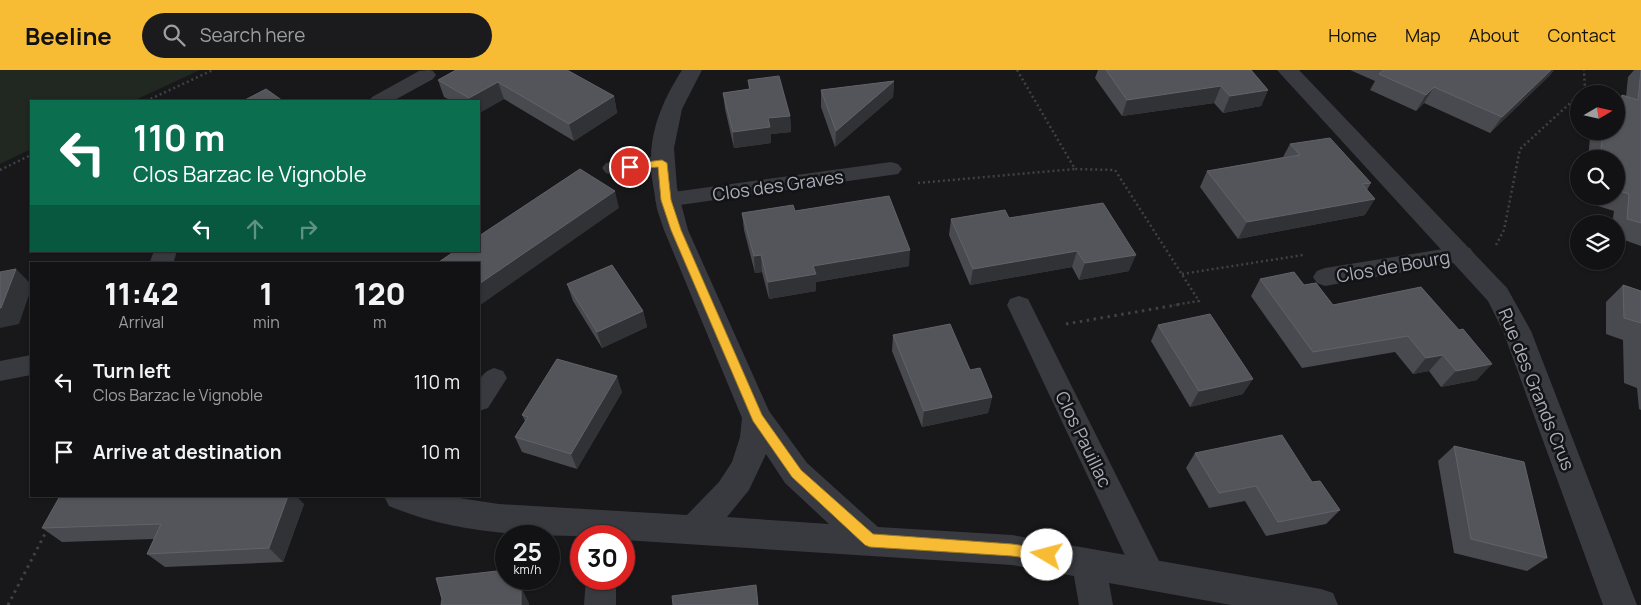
<!DOCTYPE html>
<style>
body{margin:0;font-family:Manrope,sans-serif;background:#1b1b1d;color:#f1f3f6;height:100vh;display:flex;flex-direction:column;font-size:19px;white-space:nowrap}
*{box-sizing:border-box;margin:0}
p{font-size:16px;color:#9c9ea0}
.icon{flex:none;width:28px;height:28px;fill:none;stroke:currentColor;stroke-width:2;stroke-linecap:round;stroke-linejoin:round}
.map{position:relative;flex:1;overflow:hidden}
.panel{position:absolute;left:30px;top:192px;width:450px;height:235px;display:flex;flex-direction:column;background:#121214;border-radius:0px;box-shadow:0 1px 4px #0004,0 0 0 1px #313234}
.panel>*{flex:none}
.hud{position:absolute;left:30px;top:30px;width:450px;height:152px;border-radius:0px;box-shadow:0 1px 4px #0004,0 0 0 1px #313234;background:#0b6e4f;color:#fff;overflow:hidden}
.needle{width:32px;rotate:81deg}
.controls{position:absolute;left:1570px;top:15px;display:grid;gap:10px}
.controls a{display:grid;place-items:center;width:55px;height:55px;border-radius:50%;background:#121214;box-shadow:0 1px 4px #0004,0 0 0 1px #313234;font-size:25px}
.speed{position:absolute;left:495px;top:455px;display:flex;gap:10px;font-size:25px;font-weight:700;text-align:center}
.speed>*{display:grid;place-content:center;width:65px;height:65px;border-radius:50%;background:#121214;box-shadow:0 1px 4px #0004,0 0 0 1px #313234;line-height:1}
.speed small{font-size:12px;font-weight:400}
.speed .limit{border:8px solid #d22;background:#fff;color:#111}
.pin{position:absolute;display:grid;place-items:center;width:42px;height:42px;color:#fff;margin:-21px;border:2px solid #fff;border-radius:50%;box-shadow:0 1px 5px #0007}
.me{position:absolute;width:55px;margin:-28px;rotate:278deg;stroke-linejoin:round;filter:drop-shadow(0 0 4px #0008)}
.turn{display:flex;align-items:center;gap:18px;height:105px;padding:0 20px;font-size:22px}
.turn .icon{width:65px;height:65px;stroke-width:2.5}
.turn b{display:block;font-size:35px;line-height:42px}
.lanes{display:flex;align-items:center;height:48px;padding:0 20px;background:#0003;justify-content:center;gap:25px;direction:ltr}
.lanes .off{opacity:.35}
.eta{display:flex;justify-content:space-evenly;align-items:center;height:85px;text-align:center}
.eta b{font-size:30px;font-weight:800;line-height:35px}
ul{padding:0;list-style:none}
li{display:flex;align-items:center;gap:15px;height:70px;padding:0 20px}
li div{flex:1}
li b{display:block;font-size:19px}
li em{font-style:normal}
header{display:flex;align-items:center;gap:30px;box-sizing:border-box;height:70px;padding:0 25px;background:#f7bc33;color:#111}
header strong{font-size:24px}
nav{display:flex;gap:28px;margin-inline-start:auto;font-size:18px}
.search{width:350px;height:45px;background:#1b1b1d;display:flex;align-items:center;gap:12px;box-sizing:border-box;padding:0 18px;border-radius:28px;color:#9c9ea0;font-size:19px}
.map>svg:first-child{display:block}
.green{fill:#202821}
.lines{fill:none;stroke-linecap:round;stroke-linejoin:round}
.path-far1{stroke:#3f4146;stroke-width:2.5;stroke-dasharray:2 3;stroke-linecap:butt}
.path{stroke:#3f4146;stroke-width:3;stroke-dasharray:2.5 4.5;stroke-linecap:butt}
.service{fill:#393a3f;fill-rule:evenodd}
.minor{fill:#393a3f;fill-rule:evenodd}
.wall{fill:#494a4f}
.shaded-wall{fill:#313235}
.building{fill:#54555b;stroke:#61636a}
.route{fill:#f7bc33;stroke:#a17a21}
.labels{text-anchor:middle;dominant-baseline:central;stroke-width:5;stroke-linejoin:round;paint-order:stroke}
.street-label{font-size:18px;fill:#aaaeba;stroke:#131315}
</style>
<header>
<strong>Beeline</strong>
<div class="search"><svg class="icon" aria-label="search" viewBox="0 0 24 24"><circle cx="10" cy="10" r="6"/><path d="M15 15l6 6"/></svg>Search here</div>
<nav><a>Home</a><a>Map</a><a>About</a><a>Contact</a></nav>
</header>
<div class="map">
<svg width="1641" height="535" viewBox="0 0 1641 535">
<rect width="100%" height="100%" fill="#18181a"/>
<!-- green -->
<path class="green" d="M0,0h200l-67,31h-102v48l-31,15z"/>
<g class="lines">
<!-- path-far1 -->
<g class="path-far1">
<path d="M1017,0l58,99 40,1 84,131 -25,4"/>
<path d="M1581,24l4,-4 -1,-20"/>
<path d="M146,31l67,-31"/>
<path d="M0,100l31,-15"/>
<path d="M918,113l157,-14"/>
<path d="M1496,175l8,-15 16,-81 59,-54"/>
<path d="M1182,204l121,-19"/>
</g>
<!-- path -->
<g class="path">
<path d="M1066,254l116,-20"/>
<path d="M8,535l40,-77"/>
</g>
<!-- service -->
<g class="service">
<path d="M429,0l4,1 3,4 -3,4 -40,22h-24l3,-4 47,-26z"/>
<path d="M891,92l7,2 4,5 -4,5 -232,33 -8,-2 -3,-5 3,-5 8,-2z"/>
<path d="M1462,176l8,2 4,6 -4,6 -145,26 -8,-3 -4,-6 4,-6 8,-3z"/>
<path d="M154,181h23l-4,13h-24z"/>
<path d="M1019,226l9,3 132,264 4,10 -4,10 -11,4 -11,-4 -131,-278 3,-6z"/>
<path d="M31,285v20l-31,6v-20z"/>
<path d="M494,298l9,3 4,7 -19,30 -9,3c0,-19 -6,-36 15,-43z"/>
<path d="M586,509h30v26h-32z"/>
</g>
<!-- minor -->
<g class="minor">
<path d="M682,0h20l-20,39 -8,39 3,40 11,42 81,181 38,52 71,64 134,8 309,54 12,4 5,12h-107l-122,-22 4,22h-34l-5,-29 -62,-11 -388,-25v-4c-79,0 -159,2 -235,-30l-5,-10h62l53,8 188,11 32,-33 13,-20 8,-25 2,-19 -78,-188 -7,-21 -6,-37 -37,4 -8,-3 -4,-5 4,-5 45,-6c1,-33 14,-60 31,-87zM766,384l19,29 44,41 -102,-7 22,-27z"/>
<path d="M1277,0h22l208,218 24,43 106,274h-34l-100,-274 -15,-30z"/>
</g>
</g>
<!-- wall -->
<g class="wall">
<path d="M456,0l158,26 3,17 -43,28 -70,-42 -25,14v-12h-27l-8,-4 -6,-17z"/>
<path d="M1098,0h153l17,20 -7,16 -38,7 -9,-10 -92,13 -27,-38z"/>
<path d="M1350,0h204l-5,6 -59,57 -66,-30 -8,8 -46,-21 5,-9z"/>
<path d="M1634,0h7v176l-25,-9v-13h-4l2,-13 -32,-10 1,-5h33v-37h-28l2,-21 6,-7h20v-29l6,-7 4,2 2,-20z"/>
<path d="M748,10l42,36 1,16 -20,2v9l-37,5 -9,-39 -2,-16 26,-4z"/>
<path d="M894,11l-1,16 -58,50 -14,-40v-17z"/>
<path d="M1290,74l81,39 -4,7 -2,25 -127,24 -38,-52 7,-16 76,-14z"/>
<path d="M795,141l114,55 -93,16v9l-47,8 -7,-27 -7,1 -11,-43 -2,-17z"/>
<path d="M1009,148l120,53 -50,9 -7,-13 -102,18 -21,-50 2,-16z"/>
<path d="M1260,209l73,26 88,-18 56,93 -36,7 -12,-16 -16,3 -18,-22 -93,16 -51,-72z"/>
<path d="M567,214l76,27 4,16 -45,21 -29,-47z"/>
<path d="M1623,215l18,6v119l-2,-1 -2,-21 -13,-5 -1,-43 -17,-6v-32z"/>
<path d="M1158,255l85,69 -53,13 -39,-66z"/>
<path d="M893,265l77,35 22,27 -4,16 -66,14 -30,-76z"/>
<path d="M622,322l-45,77 -55,-17 -7,-15 10,-16 -3,-6z"/>
<path d="M1454,376l93,112 -20,13 -73,-18 -16,-92z"/>
<path d="M1195,383l117,29 28,28 -14,14 -60,12 -21,-35 -36,7 -23,-40z"/>
<path d="M304,434l-21,58 -118,5 -18,-13 7,-15 -92,3 -20,-14z"/>
</g>
<!-- shaded-wall -->
<g class="shaded-wall">
<path d="M1551,0h3l-5,6 -59,57 12,-16z"/>
<path d="M894,11l-1,16 -58,50 1,-16z"/>
<path d="M498,12l6,17 -25,14v-12h-9l-1,-3z"/>
<path d="M1221,16l-7,17 -92,13 5,-16z"/>
<path d="M1434,17l-10,16 -8,8 10,-16z"/>
<path d="M1268,20l-7,16 -38,7 7,-17z"/>
<path d="M614,26l3,17 -43,28 -5,-17z"/>
<path d="M790,46l1,16 -20,2v9l-37,5 -1,-16 35,-14z"/>
<path d="M615,121l4,17 -140,98v-22z"/>
<path d="M1375,129l-10,16 -127,24 9,-17z"/>
<path d="M910,180l-1,16 -93,16v9l-47,8 -1,-17 45,-16z"/>
<path d="M1077,181l-5,16 -102,18 3,-16z"/>
<path d="M761,185l1,17 -7,1 -1,-17z"/>
<path d="M1136,185l-7,16 -50,9 6,-17z"/>
<path d="M16,199l15,15v5l-12,35 -19,4v-20z"/>
<path d="M643,241l4,16 -45,21 -5,-16z"/>
<path d="M1443,285l-14,16 -16,3 13,-16z"/>
<path d="M1492,294l-15,16 -36,7 15,-16z"/>
<path d="M617,306l5,16 -45,77 -6,-15z"/>
<path d="M1253,309l-10,15 -53,13 9,-16z"/>
<path d="M992,327l-4,16 -66,14 2,-16z"/>
<path d="M288,426h8l8,8 -21,58 -14,-14z"/>
<path d="M515,509h2l12,24v2h-8z"/>
</g>
<!-- building -->
<g class="building">
<path d="M456,0h111l47,26 -45,28 -71,-42 -29,16 -31,-18z"/>
<path d="M1106,0h145l17,20 -38,6 -9,-10 -94,14z"/>
<path d="M1384,0h167l-49,47 -68,-30 -8,8 -47,-21z"/>
<path d="M1641,0v153l-14,-4 2,-25 -13,-4v-31h-16l3,-28h13v-6l3,1 3,-31 16,5z"/>
<path d="M779,6l11,40 -22,2 2,9 -37,5 -10,-39 27,-4 -2,-9z"/>
<path d="M894,11l-58,50 -15,-41z"/>
<path d="M266,19l17,12h-40z"/>
<path d="M1330,68l41,45 -9,1 13,15 -128,23 -40,-51 93,-16 -10,-11z"/>
<path d="M580,99l35,22 -136,93v-20h-43l19,-13h24v-15z"/>
<path d="M889,126l21,54 -97,16 3,8 -48,8 -7,-27 -7,1 -12,-43 51,-8 2,6z"/>
<path d="M1103,133l33,52 -51,8 -8,-12 -104,18 -22,-50 54,-9 4,8z"/>
<path d="M612,195l31,46 -46,21 -30,-48z"/>
<path d="M16,199l-15,39h-1v-36z"/>
<path d="M1294,202l10,13 12,-2 17,22 88,-18 38,43 4,-1 29,35 -36,7 -13,-16 -17,3 -18,-22 -95,16 -53,-73z"/>
<path d="M1623,215l18,6v32l-17,-5z"/>
<path d="M1210,244l43,65 -54,12 -41,-66z"/>
<path d="M950,254l20,46 10,-2 12,29 -68,14 -31,-76z"/>
<path d="M557,289l60,17 -46,78 -56,-17 13,-20 -6,-2z"/>
<path d="M1282,365l30,47 8,-1 20,29 -62,12 -22,-36 -37,7 -24,-40z"/>
<path d="M1454,376l70,16 23,96 -76,-19z"/>
<path d="M60,426h228l-19,52 -122,6 14,-30 -119,4z"/>
<path d="M506,500v9h9l6,12v14h-80l1,-6 -6,-21z"/>
<path d="M756,515l2,20h-85l-1,-9z"/>
</g>
<!-- route -->
<path class="route" d="M662,90l5,3 4,37 10,30 81,185 39,55 72,64 139,10 40,6 2,5 -2,4 -5,2 -35,-5 -142,-9 -5,-2 -73,-68 -39,-56 -82,-191 -10,-30 -3,-33 -28,3 -5,-3 5,-3z"/>
<g class="labels">
<!-- street labels -->
<g class="street-label">
<text transform="translate(778 115) rotate(-8)">Clos des Graves</text>
<text transform="translate(1393 196) rotate(-10)">Clos de Bourg</text>
<text transform="translate(1537 319) rotate(68)">Rue des Grands Crus</text>
<text transform="translate(1084 369) rotate(64)">Clos Pauillac</text>
</g>
</g>
</svg>
<div class="controls">
<a><svg class="needle" viewBox="-14 -14 28 28"><path d="M0-13l5 13h-10z" fill="#e53935"/><path d="M0 13l5-13h-10z" fill="#9c9ea0"/></svg></a>
<a><svg class="icon" aria-label="search" viewBox="0 0 24 24"><circle cx="10" cy="10" r="6"/><path d="M15 15l6 6"/></svg></a>
<a><svg class="icon" aria-label="layers" viewBox="0 0 24 24"><path d="M12 4l9 5-9 5-9-5zM3 14l9 5 9-5"/></svg></a>
</div>
<div class="speed"><div>25<small>km/h</small></div><div class="limit">30</div></div>
<div class="pin" style="left:630px;top:97px;background:#d93025"><svg class="icon" aria-label="arrive" viewBox="0 0 24 24"><path d="M6 21V4h12l-3 4 3 4H6"/></svg></div>
<svg class="me" style="left:1047px;top:485px" viewBox="-20 -20 40 40"><circle r="19" fill="#fff"/><path d="M0-13L10 11 0 6-10 11z" fill="#f7bc33"/></svg>
<div class="hud">
<div class="turn"><svg class="icon" aria-label="left" viewBox="0 0 24 24"><path d="M17 20v-9H6M10 6l-5 5 5 5"/></svg><div><b>110 m</b>Clos Barzac le Vignoble</div></div>
<div class="lanes"><svg class="icon" aria-label="left" viewBox="0 0 24 24"><path d="M17 20v-9H6M10 6l-5 5 5 5"/></svg><svg class="icon off" aria-label="ahead" viewBox="0 0 24 24"><path d="M12 20V5M6 11l6-6 6 6"/></svg><svg class="icon off" aria-label="right" viewBox="0 0 24 24"><path d="M7 20v-9h11M14 6l5 5-5 5"/></svg></div>
</div>
<section class="panel">
<div class="eta">
<div><b>11:42</b><p>Arrival</p></div>
<div><b>1</b><p>min</p></div>
<div><b>120</b><p>m</p></div>
</div>
<ul>
<li><svg class="icon" aria-label="left" viewBox="0 0 24 24"><path d="M17 20v-9H6M10 6l-5 5 5 5"/></svg><div><b>Turn left</b><p>Clos Barzac le Vignoble</p></div><em>110 m</em></li>
<li><svg class="icon" aria-label="arrive" viewBox="0 0 24 24"><path d="M6 21V4h12l-3 4 3 4H6"/></svg><div><b>Arrive at destination</b></div><em>10 m</em></li>
</ul>
</section>
</div>
